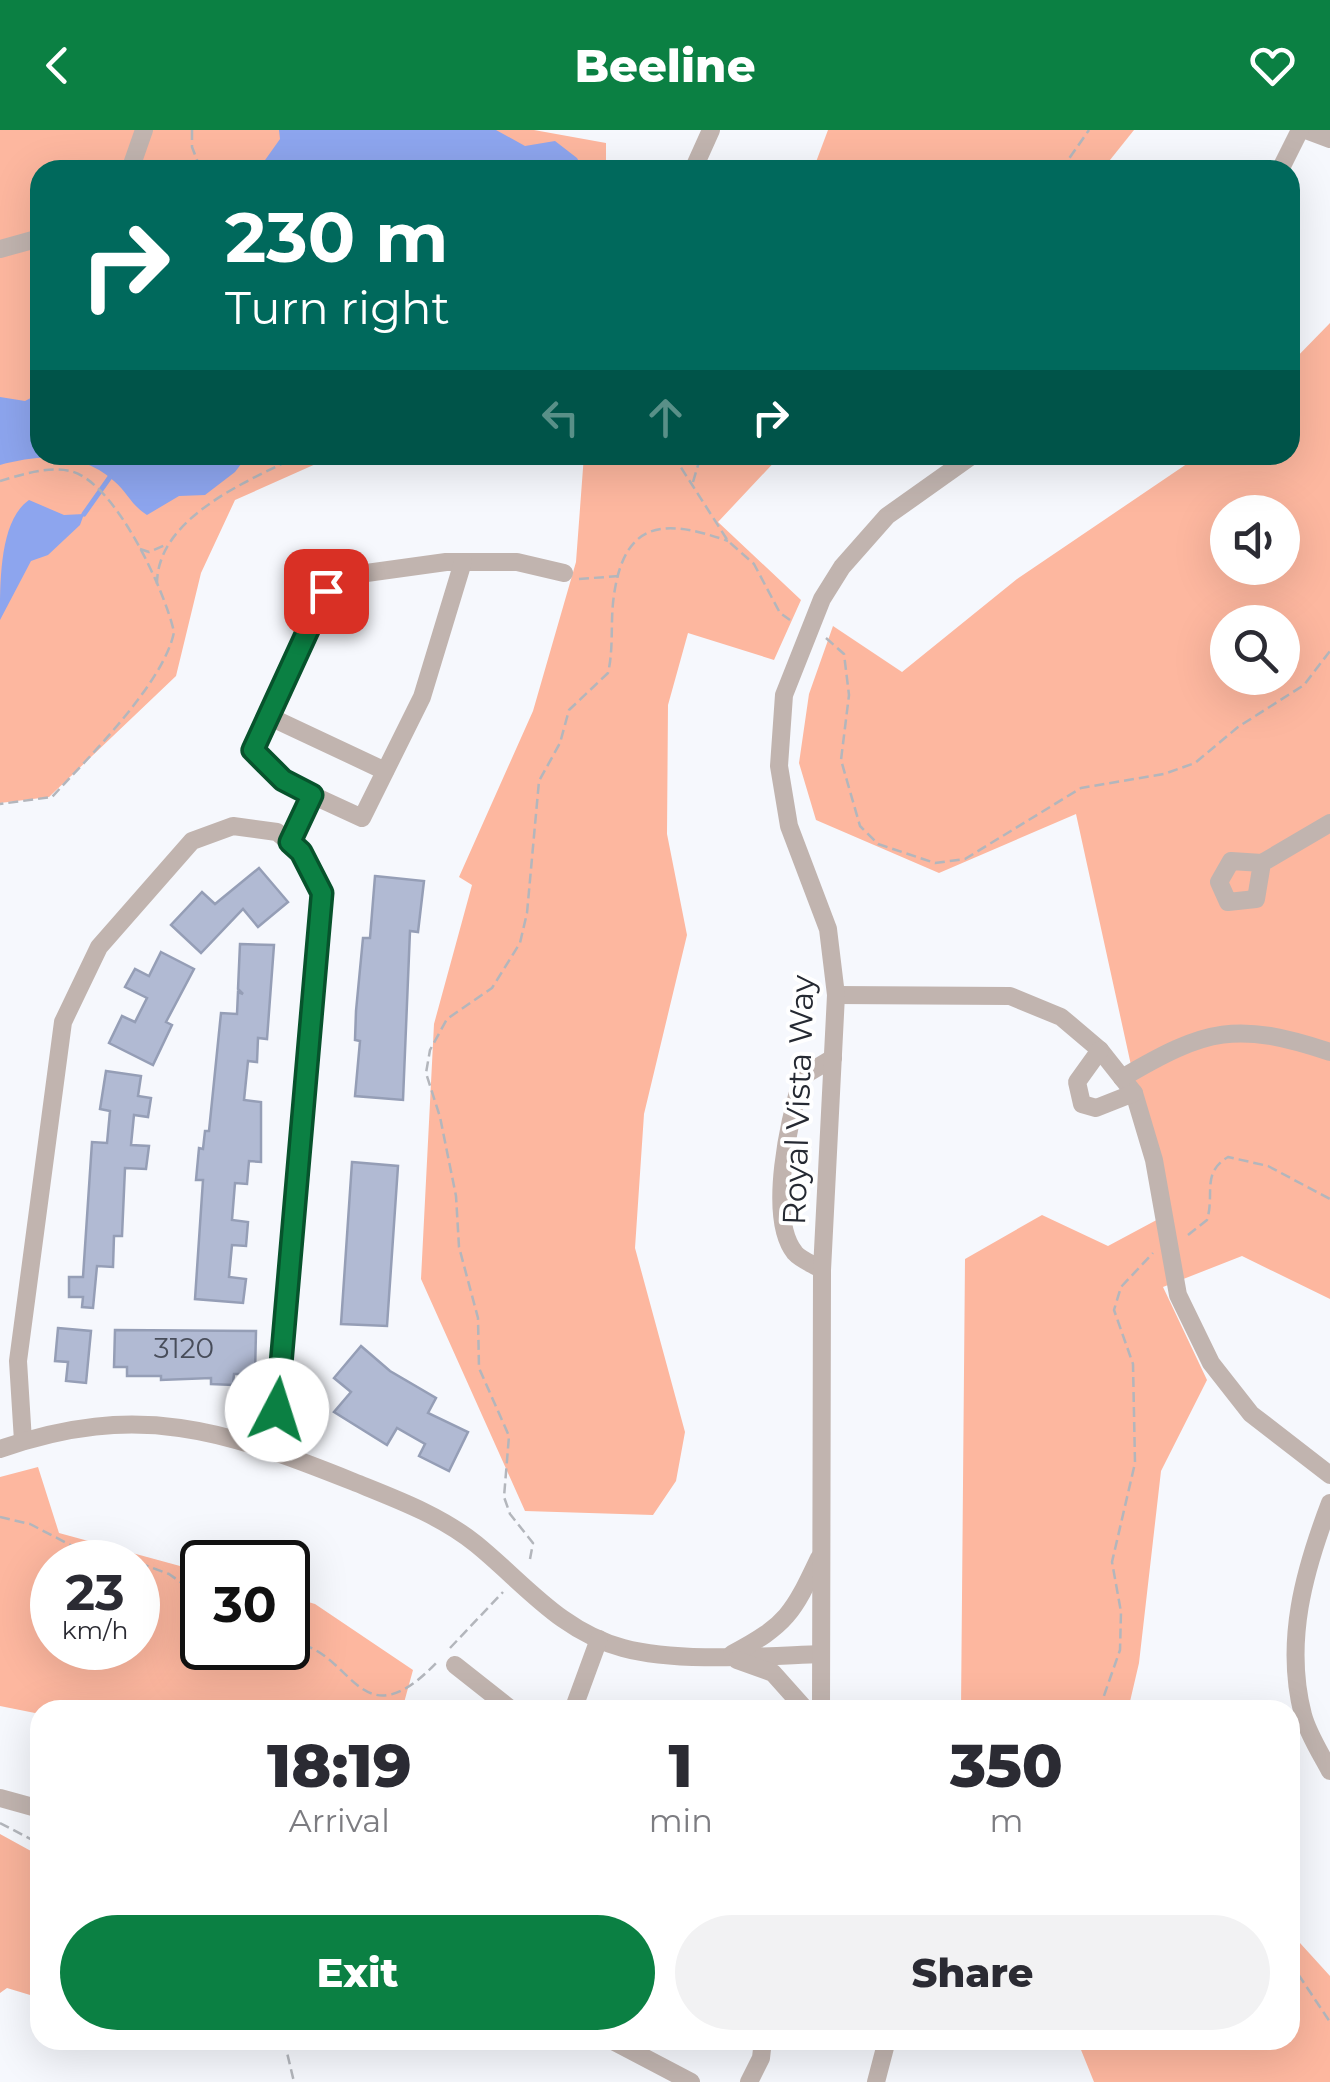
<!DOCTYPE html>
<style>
body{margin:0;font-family:Montserrat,sans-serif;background:#f2f2f3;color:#2b2b33;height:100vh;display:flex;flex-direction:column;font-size:38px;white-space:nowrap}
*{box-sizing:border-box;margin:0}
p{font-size:32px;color:#7c7c81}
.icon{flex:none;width:55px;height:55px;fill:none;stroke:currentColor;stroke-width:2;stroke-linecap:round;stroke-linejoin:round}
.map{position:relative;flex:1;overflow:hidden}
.details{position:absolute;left:30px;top:1570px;width:1270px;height:350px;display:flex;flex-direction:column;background:#fff;border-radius:30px;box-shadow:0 10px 40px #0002}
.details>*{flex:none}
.hud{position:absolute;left:30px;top:30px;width:1270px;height:305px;border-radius:30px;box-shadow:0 10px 40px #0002;background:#00695c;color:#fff;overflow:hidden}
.tools{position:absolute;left:1210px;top:365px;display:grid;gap:20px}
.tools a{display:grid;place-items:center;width:90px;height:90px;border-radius:50%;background:#fff;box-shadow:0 10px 40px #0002;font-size:50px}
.speed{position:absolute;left:30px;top:1410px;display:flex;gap:20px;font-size:50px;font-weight:700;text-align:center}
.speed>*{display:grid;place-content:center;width:130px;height:130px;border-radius:50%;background:#fff;box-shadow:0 10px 40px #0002;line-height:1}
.speed small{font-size:25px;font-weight:400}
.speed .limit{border:5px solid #111;border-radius:15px;background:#fff;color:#111}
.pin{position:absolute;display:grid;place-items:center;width:85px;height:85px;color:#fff;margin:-42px;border-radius:20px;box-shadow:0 5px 15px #0006}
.me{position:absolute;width:110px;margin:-55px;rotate:5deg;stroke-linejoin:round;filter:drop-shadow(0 0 8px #0008)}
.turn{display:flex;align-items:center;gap:35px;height:210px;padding:0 30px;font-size:45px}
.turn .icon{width:130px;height:130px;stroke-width:2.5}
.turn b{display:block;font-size:70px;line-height:85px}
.lanes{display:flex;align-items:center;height:95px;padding:0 30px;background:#0003;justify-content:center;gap:50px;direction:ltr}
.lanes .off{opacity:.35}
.eta{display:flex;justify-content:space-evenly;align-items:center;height:170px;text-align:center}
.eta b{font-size:60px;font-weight:800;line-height:70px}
.button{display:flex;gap:20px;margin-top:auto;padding:20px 30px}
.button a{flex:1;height:115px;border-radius:60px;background:#0b8043;color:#fff;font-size:40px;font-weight:800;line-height:115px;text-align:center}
.button a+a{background:#f2f2f3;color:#2b2b33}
header{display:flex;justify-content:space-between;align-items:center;height:130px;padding:0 30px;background:#0b8043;color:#fff;font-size:45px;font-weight:800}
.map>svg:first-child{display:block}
.green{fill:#fdb79f;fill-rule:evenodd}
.forest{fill:#f8b39b}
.water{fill:#8da5ee}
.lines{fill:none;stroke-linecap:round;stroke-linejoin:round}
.stream{stroke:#8da5ee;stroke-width:5}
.building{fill:#b1bad3;stroke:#959eb6;stroke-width:2.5}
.path{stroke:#b3b6bc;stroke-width:2.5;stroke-dasharray:10 5;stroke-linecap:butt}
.minor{stroke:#c1b4af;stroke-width:18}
.route-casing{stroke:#07532c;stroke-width:25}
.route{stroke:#0b8043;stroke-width:18}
.labels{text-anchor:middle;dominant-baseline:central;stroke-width:8;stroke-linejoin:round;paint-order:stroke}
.number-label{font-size:28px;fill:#484d5a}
.street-label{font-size:32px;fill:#252932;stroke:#fff}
</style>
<header><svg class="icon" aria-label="back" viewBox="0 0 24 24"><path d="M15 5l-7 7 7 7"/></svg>Beeline<svg class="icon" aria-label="heart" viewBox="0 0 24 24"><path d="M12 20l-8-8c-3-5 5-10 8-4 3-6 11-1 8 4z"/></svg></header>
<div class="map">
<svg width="1330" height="1952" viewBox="0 0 1330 1952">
<rect width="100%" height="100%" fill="#f6f8fd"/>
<!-- green -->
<g class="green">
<path d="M0,0h534l72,13v27h-566v285h296l-101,45 -34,73 -25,103 -127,121 -49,6z"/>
<path d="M828,0h306l-32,40h-289z"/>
<path d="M1330,193v976l-88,-43 -79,31 44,93 -46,91 -22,192 -11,47h-167l4,-451 77,-44 66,31 56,-30 -88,-402 -137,59 -123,-53 -17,-57 10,-69 24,-68 69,46 115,-93 183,-124h90v-91zM1228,382h54v56h-54zM1228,492h54v56h-54z"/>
<path d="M584,325h197l-63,67 83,78 -27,60 -86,-27 -20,72 -1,129 20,101 -43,179 -9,134 50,184 -9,49 -23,34 -128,-4 -104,-232 13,-255 38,-139 -13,-8 74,-166 43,-149z"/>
<path d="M38,1337l21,66 143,39v76h86v-52l27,8 98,66 -11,40h-362v4l-40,-8v-229zM52,1432h86v86h-86z"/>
<path d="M1290,1802l40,44v106h-236l-17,-42h213z"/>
</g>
<!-- forest -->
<path class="forest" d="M0,1704l40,22v142l-33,-10 -7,5z"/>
<!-- water -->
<g class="water">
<path d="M279,0h217l29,16 30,-5 22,17 6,11 -325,1 22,-31z"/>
<path d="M40,263v62h208l-13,17 -30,23 -26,1 -32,19c-16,-10 -19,-22 -33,-34 -32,-29 -74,-27 -114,-16v-68l25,4z"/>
<path d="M29,370l35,15 20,-1 -4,11 -32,30 -17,6 -31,59c0,-41 0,-100 29,-120z"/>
</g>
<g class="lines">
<!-- stream -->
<path class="stream" d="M84,384l26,-37"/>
</g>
<!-- building -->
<g class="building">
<path d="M259,738l29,34 -30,25 -15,-18 -42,44 -30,-28 31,-33 13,12z"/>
<path d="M375,746l49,5 -6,51 -8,-1 -7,169 -48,-4 5,-55 -5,-1 1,-29 7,-73h7z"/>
<path d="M240,814l34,1 -7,94 -9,-1 -1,24 -9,-1 -4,39 17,2v60l-12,-1 -2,23 -12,-1 -3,37 16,2 -2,24 -14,-1 -3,32 17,2 -3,24 -48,-4 8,-119h-7l3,-32 4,1 2,-18h4l12,-118 16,1 1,-22 5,2 -5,-5z"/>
<path d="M161,822l33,17 -28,53 6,3 -19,40 -44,-22 13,-27 13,6 12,-24 -22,-11 10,-18 14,7z"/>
<path d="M106,941l35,5 -3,20 13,2 -3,19 -14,-2 -3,30 18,1 -3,23 -21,-1 -3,68h-8l-1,31 -16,-1 -4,42 -11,-1 1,-10h-14v-20h14l9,-135 15,1 3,-32 -10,-2z"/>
<path d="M352,1032l46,4 -11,160 -46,-2z"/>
<path d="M58,1198l33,3 -5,52 -20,-2 2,-19 -13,-1z"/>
<path d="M115,1200l141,1 -1,43h-21l-1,11 -22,-1v-6l-50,2v-4h-34v-9h-13z"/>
<path d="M361,1216l29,25 46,27 -8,15 40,19 -19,39 -30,-15 6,-12 -28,-16 -10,17 -53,-33 17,-20 -17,-14z"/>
</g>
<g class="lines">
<!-- path -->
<g class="path">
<path d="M192,0v17l9,23"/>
<path d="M1061,40l28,-40"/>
<path d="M673,325l55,86 26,23 26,49 10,7"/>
<path d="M0,351c20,-6 48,-15 70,-10 45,10 95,120 104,161 -10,51 -86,126 -122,165l-52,7"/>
<path d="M693,352l8,-27"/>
<path d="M140,419l9,3 16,-7"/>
<path d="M579,449l40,-3"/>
<path d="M157,454c0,-67 91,-103 143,-129"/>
<path d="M826,508l18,16 5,41 -8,65 19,66 18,18 57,19 30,-4 116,-71 83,-14 31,-11 43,-36 66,-42 26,-34"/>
<path d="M1188,1105l19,-15c8,-26 -6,-47 21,-63l40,9 62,33"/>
<path d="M0,1387l30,7 52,27 54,11"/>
<path d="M530,1429l3,-16 -23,-29 -6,-17 5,-61 -30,-68 -1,-50 -19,-71 -3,-51 -16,-79 -14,-44 4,-23 17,-31 45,-31 28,-45 7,-30 12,-132 21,-38 9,-33 39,-37c6,-26 2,-52 6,-78 11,-78 54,-75 114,-54"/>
<path d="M139,1433l30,11 33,23"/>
<path d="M288,1513c65,0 68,105 150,18"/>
<path d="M450,1518l53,-56"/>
<path d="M1099,1580l21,-60 1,-38 -9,-50 23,-99 -2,-99 -19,-54 7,-23 32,-34"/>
<path d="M0,1693l40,21"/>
<path d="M1290,1832l40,60"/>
<path d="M284,1910l10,42"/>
</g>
<!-- minor -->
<g class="minor">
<path d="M1306,0l24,9"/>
<path d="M130,40l14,-40"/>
<path d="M693,40l18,-40"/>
<path d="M1280,40l20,-40"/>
<path d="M0,119l40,-11"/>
<path d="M268,586l117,55"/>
<path d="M312,665l-29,-15 -30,-30 73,-159 26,-16 94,-13h71l47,11"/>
<path d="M289,712l23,-47 50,23 60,-121 41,-135"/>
<path d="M1262,733l-6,36 -28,3 -9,-20 12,-21 31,2 68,-40"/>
<path d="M836,865l174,1 51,21 39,33 34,43 20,67 24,135 33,68 40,51 79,61"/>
<path d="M1100,920l-23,32 5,22 14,4 38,-15"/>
<path d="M1122,948c85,-50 114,-57 208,-26"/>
<path d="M822,1140c-7,-5 -21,-10 -27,-17 -29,-36 -5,-137 8,-177l30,-18"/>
<path d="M23,1311l-5,-80 45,-339 36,-75 93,-106 41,-15 44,6 24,20 21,41 -49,557"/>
<path d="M0,1319c138,-48 224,-19 354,33 42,17 86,33 122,62 48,39 84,87 147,104 55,15 141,8 198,6"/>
<path d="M1330,1373c-26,68 -46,139 -27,212 5,19 18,39 27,56"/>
<path d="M732,1524c55,-29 61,-41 87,-96"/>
<path d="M737,1530l36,13 33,37"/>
<path d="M455,1535l57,45"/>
<path d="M573,1580l26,-71"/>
<path d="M821,1580l1,-440 14,-275 -8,-66 -39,-103 -10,-60 5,-71 38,-96 20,-32 45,-51 86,-61"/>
<path d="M0,1668l40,11"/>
<path d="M611,1910l80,42"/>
<path d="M749,1952l12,-24 2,-18"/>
<path d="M876,1952l11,-42"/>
</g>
</g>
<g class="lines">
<defs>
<path id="route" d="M277,1280l45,-517 -21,-41 -11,-10 22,-47 -29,-15 -30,-30 73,-159"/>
</defs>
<!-- route casing -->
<use href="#route" class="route-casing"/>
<!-- route -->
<use href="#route" class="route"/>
</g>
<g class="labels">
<!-- number labels -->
<g class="number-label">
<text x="184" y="1218">3120</text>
</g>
<!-- street labels -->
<g class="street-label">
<text transform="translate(798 970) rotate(-88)">Royal Vista Way</text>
</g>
</g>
</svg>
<div class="tools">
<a><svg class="icon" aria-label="sound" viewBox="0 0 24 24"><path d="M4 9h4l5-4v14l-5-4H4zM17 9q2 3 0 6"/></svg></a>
<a><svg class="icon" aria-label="search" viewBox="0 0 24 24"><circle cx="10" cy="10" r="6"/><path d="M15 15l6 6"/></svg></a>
</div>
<div class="speed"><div>23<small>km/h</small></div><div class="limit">30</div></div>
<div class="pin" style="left:326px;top:461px;background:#d93025"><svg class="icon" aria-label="arrive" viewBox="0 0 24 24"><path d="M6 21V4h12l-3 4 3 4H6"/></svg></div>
<svg class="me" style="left:277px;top:1280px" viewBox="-20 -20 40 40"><circle r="19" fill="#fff"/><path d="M0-13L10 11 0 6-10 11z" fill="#0b8043"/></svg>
<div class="hud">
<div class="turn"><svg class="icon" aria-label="right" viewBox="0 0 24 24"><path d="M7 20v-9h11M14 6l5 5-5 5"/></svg><div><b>230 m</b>Turn right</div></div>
<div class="lanes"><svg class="icon off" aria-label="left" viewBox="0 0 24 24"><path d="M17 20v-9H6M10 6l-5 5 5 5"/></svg><svg class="icon off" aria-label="ahead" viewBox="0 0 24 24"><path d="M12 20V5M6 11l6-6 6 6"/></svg><svg class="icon" aria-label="right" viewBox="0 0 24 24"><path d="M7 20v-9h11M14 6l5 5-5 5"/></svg></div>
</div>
<section class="details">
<div class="eta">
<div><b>18:19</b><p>Arrival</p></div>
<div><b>1</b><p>min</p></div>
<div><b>350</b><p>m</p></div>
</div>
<div class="button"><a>Exit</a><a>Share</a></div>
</section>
</div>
